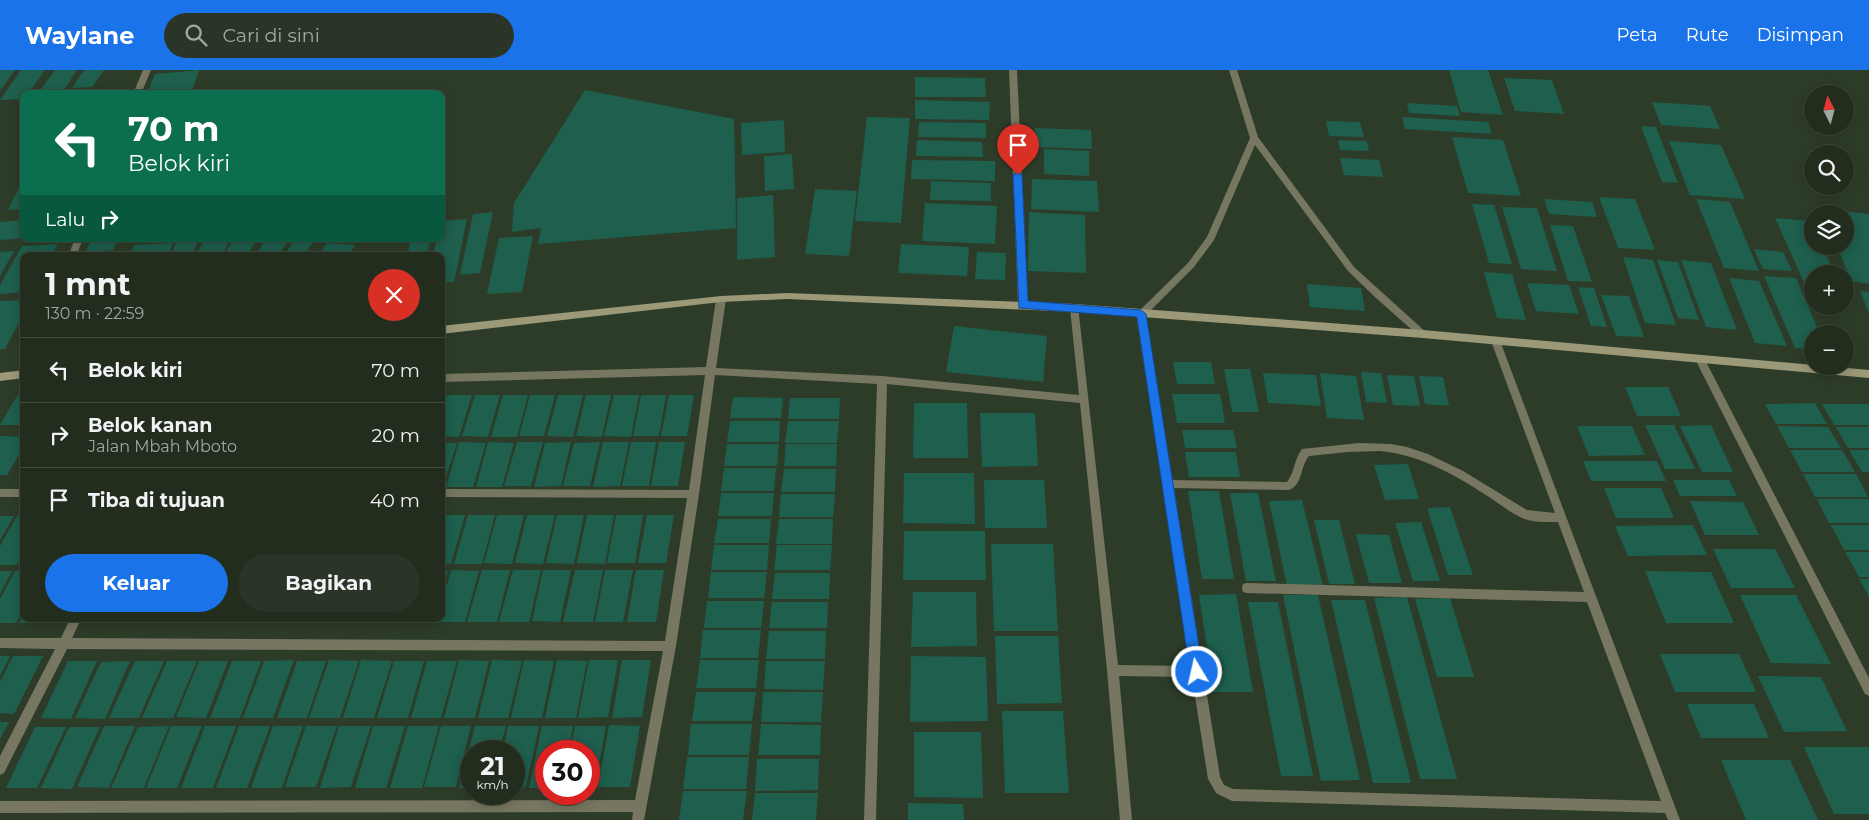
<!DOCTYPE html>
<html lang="id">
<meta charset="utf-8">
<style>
body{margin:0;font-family:Montserrat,sans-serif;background:#2a3527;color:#f1f3f6;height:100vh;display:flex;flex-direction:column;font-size:19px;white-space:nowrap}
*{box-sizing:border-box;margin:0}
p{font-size:16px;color:#a2a8a4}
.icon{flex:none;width:28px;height:28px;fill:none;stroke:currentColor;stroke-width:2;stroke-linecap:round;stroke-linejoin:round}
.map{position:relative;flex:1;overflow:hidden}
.sheet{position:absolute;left:20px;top:182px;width:425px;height:370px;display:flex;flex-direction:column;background:#222d1e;border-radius:10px;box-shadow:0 2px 12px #0003,0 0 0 1px #3f493c}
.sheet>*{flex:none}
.top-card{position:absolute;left:20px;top:20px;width:425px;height:152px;border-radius:10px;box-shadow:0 2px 12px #0003,0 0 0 1px #3f493c;background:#0b6e4f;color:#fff;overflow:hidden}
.needle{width:32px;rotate:354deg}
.buttons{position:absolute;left:1804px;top:15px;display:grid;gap:10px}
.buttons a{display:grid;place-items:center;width:50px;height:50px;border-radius:50%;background:#222d1e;box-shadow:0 2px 12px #0003,0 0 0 1px #3f493c;font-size:25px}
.speed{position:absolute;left:460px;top:670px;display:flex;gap:10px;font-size:25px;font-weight:700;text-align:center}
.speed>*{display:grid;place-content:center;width:65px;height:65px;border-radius:50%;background:#222d1e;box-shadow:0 2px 12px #0003,0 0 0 1px #3f493c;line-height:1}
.speed small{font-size:12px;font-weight:400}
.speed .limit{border:8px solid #d22;background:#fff;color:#111}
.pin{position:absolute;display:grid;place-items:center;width:42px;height:42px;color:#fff;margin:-51px -21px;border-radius:50% 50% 50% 0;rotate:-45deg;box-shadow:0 0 5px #0007}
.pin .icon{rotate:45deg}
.me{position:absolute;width:55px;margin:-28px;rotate:351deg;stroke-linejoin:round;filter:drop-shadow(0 0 4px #0008)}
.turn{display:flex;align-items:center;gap:18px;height:105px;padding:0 25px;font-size:22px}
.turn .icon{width:65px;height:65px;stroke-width:2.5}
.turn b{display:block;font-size:35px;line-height:42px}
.then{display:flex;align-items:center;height:48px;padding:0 25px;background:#0003;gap:10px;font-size:19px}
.round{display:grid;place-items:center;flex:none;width:52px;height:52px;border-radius:26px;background:#2a3527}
.head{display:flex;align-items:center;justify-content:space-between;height:85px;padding:0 25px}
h1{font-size:30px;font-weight:700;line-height:38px}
.primary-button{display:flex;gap:10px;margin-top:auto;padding:10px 25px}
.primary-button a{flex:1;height:58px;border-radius:30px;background:#1a73e8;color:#fff;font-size:20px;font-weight:700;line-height:58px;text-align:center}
.primary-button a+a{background:#2a3527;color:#f1f3f6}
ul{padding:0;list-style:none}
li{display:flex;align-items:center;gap:15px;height:65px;padding:0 25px;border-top:1px solid #3f493c}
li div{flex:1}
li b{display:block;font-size:19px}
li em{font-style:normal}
header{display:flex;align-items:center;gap:30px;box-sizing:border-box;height:70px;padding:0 25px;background:#1a73e8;color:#fff}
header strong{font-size:24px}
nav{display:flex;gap:28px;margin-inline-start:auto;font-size:18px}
.search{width:350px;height:45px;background:#2a3527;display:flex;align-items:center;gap:12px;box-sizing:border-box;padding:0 18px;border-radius:28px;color:#a2a8a4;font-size:19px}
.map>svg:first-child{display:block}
.building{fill:#1e5f4e}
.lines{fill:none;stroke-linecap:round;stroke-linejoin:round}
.street{fill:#777661;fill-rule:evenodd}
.secondary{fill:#9b9977;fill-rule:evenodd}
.route{fill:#1a73e8;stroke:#114b97}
</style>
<header>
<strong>Waylane</strong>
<div class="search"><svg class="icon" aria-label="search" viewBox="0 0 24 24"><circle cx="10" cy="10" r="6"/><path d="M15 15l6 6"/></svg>Cari di sini</div>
<nav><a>Peta</a><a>Rute</a><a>Disimpan</a></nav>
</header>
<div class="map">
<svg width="1869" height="750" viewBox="0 0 1869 750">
<rect width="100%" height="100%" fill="#2d3c28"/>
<!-- building -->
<g class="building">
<path d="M0,0h15l-15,21z"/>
<path d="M21,0h24l-17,24h-4v5l-24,1z"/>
<path d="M55,0h22l-15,23h-24z"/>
<path d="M84,0h20l-12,17 -20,1z"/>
<path d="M199,0l-8,24h-44l8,-20z"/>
<path d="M1449,0h39l15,45 -42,-3z"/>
<path d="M915,7l70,1 1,19h-71z"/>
<path d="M1504,8l48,2 12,34 -49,-3z"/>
<path d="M99,20h22l-2,4h-23z"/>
<path d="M585,20l149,29 2,109 -198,16 3,-16 -29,4 2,-29z"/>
<path d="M915,30l75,2 -1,18 -74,-1z"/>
<path d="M1652,32l58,4 10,23 -59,-4z"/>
<path d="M1407,33l50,3 3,10 -51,-3z"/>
<path d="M867,47l43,1 -9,105 -46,-2z"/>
<path d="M1402,47l86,5 4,12 -87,-5z"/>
<path d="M784,50l1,32 -43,3 -1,-32z"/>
<path d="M1326,51l34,1 4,15 -35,-1z"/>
<path d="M919,52l67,1v15l-68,-1z"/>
<path d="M1641,56l15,1 22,56 -16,-1z"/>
<path d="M1035,58l56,2 1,19 -58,-2z"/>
<path d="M1452,67l51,3 18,56 -53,-3z"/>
<path d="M917,70l65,2 1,15 -67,-1z"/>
<path d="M1338,70l29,1 2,10 -29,-1z"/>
<path d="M1669,71l52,4 24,54 -55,-4z"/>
<path d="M1044,79l45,2v25l-45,-2z"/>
<path d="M792,84l2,35 -29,2 -1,-35z"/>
<path d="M1340,88l39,2 4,17 -39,-2z"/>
<path d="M912,90l83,1v20l-84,-2z"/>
<path d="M24,107v32l-16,1z"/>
<path d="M1032,109l65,2 2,31 -68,-3z"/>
<path d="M931,111l60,2v18l-61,-1z"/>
<path d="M815,119l42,2 -8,65 -44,-2z"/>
<path d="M773,125l2,62 -38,3v-62z"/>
<path d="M1599,127l36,2 20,51 -37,-2z"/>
<path d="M1544,129l48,3 5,15 -48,-3z"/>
<path d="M1696,129l34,3 29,69 -35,-3z"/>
<path d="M925,133l72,3 -2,38 -73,-3z"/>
<path d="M1472,134l22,1 18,59 -23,-1z"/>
<path d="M1502,137l35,1 20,63 -36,-2z"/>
<path d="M1822,139l47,5v70l-18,-3 -14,-35h8v-32h-21z"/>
<path d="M493,142l-13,61 -20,2 13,-61z"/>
<path d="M1029,142l56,3 1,58 -58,-2z"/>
<path d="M1775,148l35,3 2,5v20h10l13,28h-23v26z"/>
<path d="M467,149l-13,63 -13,1v-27h-8l4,-17h4l1,-18z"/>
<path d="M24,150v18l-24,2v-18z"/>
<path d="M1550,155l23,1 19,56 -24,-1z"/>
<path d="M533,166l-11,56 -35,2 12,-56z"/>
<path d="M91,169h27l-5,11 -27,2z"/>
<path d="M178,169h21l-8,17h-21z"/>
<path d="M205,169h26l-10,17h-26z"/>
<path d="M234,169h23l-10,17h-24z"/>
<path d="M266,169h23l-11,17h-23z"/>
<path d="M295,169h20l-11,17h-20z"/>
<path d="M334,169h26l-3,3z"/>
<path d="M411,169h20l-5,17h-19z"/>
<path d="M173,173l-6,13h-37l4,-11z"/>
<path d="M327,173l28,2 -7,11h-29z"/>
<path d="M58,174l-7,12h-27v36l-24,2v-9l22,-39z"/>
<path d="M901,174l68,3 -2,29 -69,-3z"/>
<path d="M1754,179l29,3 9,19 -29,-2z"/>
<path d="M14,181l-14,25v-24z"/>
<path d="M362,182l16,1 -1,3h-17z"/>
<path d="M977,182l29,1 -1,27 -30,-1z"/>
<path d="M1623,187l30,3 23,65 -31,-2z"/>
<path d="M1657,190l21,2 21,58 -21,-2z"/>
<path d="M1681,190l30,3 26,67 -31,-3z"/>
<path d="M1484,202l28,2 14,46 -29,-2z"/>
<path d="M1764,206l32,2 24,56h-8v15l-17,-1z"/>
<path d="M1729,208l30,3 28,65 -32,-3z"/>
<path d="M1527,213l42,2 10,29 -43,-3z"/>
<path d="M1307,214l54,4 4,23 -55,-4z"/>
<path d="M1578,217l16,1 13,39 -16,-1z"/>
<path d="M1860,221l9,1v21z"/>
<path d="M1601,225l28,1 15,41 -28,-1z"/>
<path d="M24,230v13l-19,36h-5v-48z"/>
<path d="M954,256l93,10 -4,46 -97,-10z"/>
<path d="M1173,292h38l4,22h-38z"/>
<path d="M1224,299h26l9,43h-27z"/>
<path d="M1361,302l20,1 6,30 -21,-1z"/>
<path d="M1263,303l53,2 5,31 -53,-3z"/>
<path d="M1320,303l36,3 8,44 -37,-2z"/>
<path d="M1387,305l27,1 6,30 -27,-1z"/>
<path d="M1419,306l24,1 6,29 -24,-2z"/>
<path d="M1625,317h43l13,29h-44z"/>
<path d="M1172,324h48l5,29h-48z"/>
<path d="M447,325h25l-13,42 -18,-1v-24z"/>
<path d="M475,325h25l-12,42 -26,-1z"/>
<path d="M503,325h25l-11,42h-26z"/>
<path d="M530,325h25l-11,41h-25z"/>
<path d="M558,325h25l-10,42 -26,-1z"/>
<path d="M586,325h25l-9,42 -26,-1z"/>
<path d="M614,325h25l-8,42 -27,-1z"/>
<path d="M641,325h25l-7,41h-26z"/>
<path d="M669,325h25l-7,41h-26z"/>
<path d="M17,326h7v29h-24z"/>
<path d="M733,327l50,1 -2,20h-51z"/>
<path d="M790,328h50l-1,21h-51z"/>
<path d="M914,333h53l1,55h-55z"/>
<path d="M1815,333l12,21h-51l-11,-20z"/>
<path d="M1822,334h47v21h-35z"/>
<path d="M980,343h55l3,53 -56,1z"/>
<path d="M730,351h50l-1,21h-52z"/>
<path d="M788,351h51l-2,22h-52z"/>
<path d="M1645,355h29l21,44h-30z"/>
<path d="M1711,355l22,47h-31l-22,-46z"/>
<path d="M1577,356h55l13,29 -56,1z"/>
<path d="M1777,356l51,1 13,21h-52z"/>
<path d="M1836,357h33v21h-21z"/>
<path d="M1182,360h51l4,18h-52z"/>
<path d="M0,366l24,1v9l-17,29h-7z"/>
<path d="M459,372l27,1 -13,44h-27z"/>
<path d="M488,372l26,1 -12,44h-26z"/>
<path d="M517,372h26l-12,44h-27z"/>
<path d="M571,372l-10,44 -27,1 11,-44z"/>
<path d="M600,372l-10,44h-27l11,-43z"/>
<path d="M603,372h26l-9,44 -27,1z"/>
<path d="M631,372h25l-7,44h-27z"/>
<path d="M659,372h26l-7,44h-27z"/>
<path d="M441,373h16l-14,43h-2z"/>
<path d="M727,374h52l-2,22h-53z"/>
<path d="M786,374h51l-1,22h-52z"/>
<path d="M1790,380h52l13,22h-53z"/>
<path d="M1849,380h20v22h-7z"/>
<path d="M1185,382h51l4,25h-51z"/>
<path d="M1583,391h74l9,20h-75z"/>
<path d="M1408,394l11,35 -34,1 -11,-35z"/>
<path d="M724,398h52l-2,23h-53z"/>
<path d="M784,399h52l-1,23h-54z"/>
<path d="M904,403h70l1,51 -72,-1z"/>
<path d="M1803,404h53l12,23h-53z"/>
<path d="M984,410h60l3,48h-62z"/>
<path d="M1673,410h56l8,16h-57z"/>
<path d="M1604,418h57l13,30h-58z"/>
<path d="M1188,421h31l15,88h-32z"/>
<path d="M721,423h53l-2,23h-54z"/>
<path d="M1230,423h28l18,88h-30z"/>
<path d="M781,424h54l-2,23h-54z"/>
<path d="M1817,429h52v24h-40z"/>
<path d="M1302,430l21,86h-36l-18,-85z"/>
<path d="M1690,431l53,1 16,33h-54z"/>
<path d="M1450,437l23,68h-25l-21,-67z"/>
<path d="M441,445h24l-14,49 -10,-1z"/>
<path d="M468,445h27l-13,49h-28z"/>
<path d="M497,445h27l-12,49 -28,-1z"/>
<path d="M527,445h28l-12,49 -28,-1z"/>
<path d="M557,445h27l-10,49 -28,-1z"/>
<path d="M587,445h27l-9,49 -28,-1z"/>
<path d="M616,445h27l-8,48h-28z"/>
<path d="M647,445h27l-8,48h-28z"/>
<path d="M0,446h14l-14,24z"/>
<path d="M17,446h7v37l-7,12h-17v-19z"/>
<path d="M718,449h53l-2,24h-55z"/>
<path d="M779,449h54l-1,25h-56z"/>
<path d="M1314,450h25l16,64h-26z"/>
<path d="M1421,452l19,59h-27l-18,-58z"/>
<path d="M1693,455l14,30 -79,1 -13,-30z"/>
<path d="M1831,455h38v25h-25z"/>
<path d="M904,461h81l1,49h-83z"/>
<path d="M1356,464l33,1 13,48h-33z"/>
<path d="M991,474h62l5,87h-64z"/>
<path d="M714,475h55l-2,25h-56z"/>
<path d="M777,475h55l-2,25h-56z"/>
<path d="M1713,479h62l20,39h-64z"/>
<path d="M1845,482h24v25h-10z"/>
<path d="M451,500l28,1 -14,51h-29l1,-3h4v-14z"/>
<path d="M482,500h28l-13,52h-30z"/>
<path d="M513,500h28l-12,52h-30z"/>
<path d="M543,500h28l-11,52 -28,-1z"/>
<path d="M575,500h28l-10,52h-30z"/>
<path d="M605,500h28l-10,52h-28z"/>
<path d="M636,500h28l-8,52h-29z"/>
<path d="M0,501h12l-12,23z"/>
<path d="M15,501h9v37l-8,15h-16v-24z"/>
<path d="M441,501h7l-6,22h-1z"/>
<path d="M1645,501l66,1 23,51h-68z"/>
<path d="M711,502h56l-3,26h-56z"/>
<path d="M775,503h55l-1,26h-57z"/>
<path d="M1859,509h10v18z"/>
<path d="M913,522h63l1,54 -66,1z"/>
<path d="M1236,524l17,98h-39l-15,-97z"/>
<path d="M1283,525h35l42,185 -39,1z"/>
<path d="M1740,525h56l35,69 -60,-1z"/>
<path d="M1407,527l50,182h-37l-46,-181z"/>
<path d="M1450,528l24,79h-37l-22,-78z"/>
<path d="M1331,530h34l46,183h-38z"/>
<path d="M707,531h57l-3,27h-57z"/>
<path d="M772,532h56l-1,26h-58z"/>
<path d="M1248,532h30l35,174h-32z"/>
<path d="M24,544v5h26l-2,4h-29z"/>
<path d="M87,549h28l-1,3 -29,1z"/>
<path d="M119,549h29l-2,4h-29z"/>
<path d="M151,549h29l-1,3h-30z"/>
<path d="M183,549h29l-1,3 -30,1z"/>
<path d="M214,549h29l-1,3h-29z"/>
<path d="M247,549h28l-1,3h-29z"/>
<path d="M278,549h29l-1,3h-29z"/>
<path d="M310,549h29l-1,3h-29z"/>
<path d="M341,549h29l-1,3 -29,-1z"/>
<path d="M373,549h29l-1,3h-29z"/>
<path d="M405,549h29l-1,3h-29z"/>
<path d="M703,560h58l-3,28h-58z"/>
<path d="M769,561h57l-1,28h-59z"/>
<path d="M995,566h63l4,67 -65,1z"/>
<path d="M1660,584h79l17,38h-81z"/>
<path d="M0,586h10l-10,20z"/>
<path d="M13,586h30l-29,58 -14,-1v-31z"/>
<path d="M911,586l75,1 2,64 -78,1z"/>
<path d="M294,590l-21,58h-30l21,-57z"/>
<path d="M329,590l30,1 -19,57h-31z"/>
<path d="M361,590l31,1 -18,57h-31z"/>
<path d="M459,590l30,1 -14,57h-31z"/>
<path d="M492,590l30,1 -14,57h-30z"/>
<path d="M524,590l30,1 -12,57h-31z"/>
<path d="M557,590l30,1 -11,57h-31z"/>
<path d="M589,590h29l-10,57 -30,1z"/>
<path d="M622,590h29l-9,57 -30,1z"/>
<path d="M700,590h59l-3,28h-60z"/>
<path d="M68,591h29l-26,58 -30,-1z"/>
<path d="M130,591l-25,58 -30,-1 26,-56z"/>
<path d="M135,591h29l-25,57h-30z"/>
<path d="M167,591h30l-24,57h-31z"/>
<path d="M199,591h29l-22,57 -30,-1z"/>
<path d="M232,591h29l-21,57h-30z"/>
<path d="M297,591h29l-19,57h-30z"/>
<path d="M394,591h30l-16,57h-31z"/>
<path d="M427,591h30l-16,57h-30z"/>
<path d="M766,591h59l-2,29 -59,-1z"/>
<path d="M1758,606l63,1 26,54 -63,1z"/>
<path d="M696,622h60l-4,29h-60z"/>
<path d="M763,622h60l-2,30h-60z"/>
<path d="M1687,634h67l15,34h-68z"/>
<path d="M1002,641h61l6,82h-64z"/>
<path d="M0,652h9l-9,17z"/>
<path d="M691,654h61l-3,31h-61z"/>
<path d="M761,654l60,1 -1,30h-62z"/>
<path d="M609,655l31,1 -10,61h-32z"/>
<path d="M104,656h31l-26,62 -32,-1z"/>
<path d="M169,656l-25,62h-33l27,-61z"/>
<path d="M171,656h31l-25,62h-31z"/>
<path d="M205,656h31l-23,62h-32z"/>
<path d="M239,656h31l-23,62h-31z"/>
<path d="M273,656h30l-21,62h-31z"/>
<path d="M306,656h31l-21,61h-31z"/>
<path d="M339,656h32l-20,61 -31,1z"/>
<path d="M373,656h32l-19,62h-31z"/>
<path d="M408,656h31l-17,62h-32z"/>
<path d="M441,656h30l-15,61h-32z"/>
<path d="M475,656h31l-7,25h-28v37h-12z"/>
<path d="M508,656h31l-13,61h-12v-36h-11z"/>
<path d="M542,656h31l-5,25h-22v37h-17z"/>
<path d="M575,656h31l-11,61h-6v-36h-19z"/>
<path d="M35,657h31l-29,61h-31z"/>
<path d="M69,657h31l-28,62 -31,-1z"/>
<path d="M914,662h67l2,66 -69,-1z"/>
<path d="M1804,677h65v67h-35z"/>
<path d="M687,687h62l-3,32h-63z"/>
<path d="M757,689h62l-1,31 -63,1z"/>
<path d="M1721,690h69l28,60h-72z"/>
<path d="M683,721h64l-4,29h-64z"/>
<path d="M755,723h63l-2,27h-64z"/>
<path d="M908,733l55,1 1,16h-56z"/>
</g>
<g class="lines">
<!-- street -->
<g class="street">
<path d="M143,0h8l-10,24h-8z"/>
<path d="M1009,0h8l11,235 -5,3 -5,-3z"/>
<path d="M1229,0h8l21,67 96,130 74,67 -2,3h-6l-44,-39 -28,-27 -93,-126 -41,95 -20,27 -48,48 26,165 115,2c8,-10 7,-23 15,-33l57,-6 32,1 16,3 21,7 35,17 64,39 28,3 -64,-172 5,-4 3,1 181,482h-12l-3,-7 -433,-12 -16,-8 -8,-14 -16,-102 -73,-1 13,144h-12l-13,-150 -27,-267 -193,-19 -11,436h-12l13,-436 -162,-9 -16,119 -23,152 -32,174h-12l1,-8 -633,1v-12l635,-1 28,-149 -596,-2 -63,124 -4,2v-19l55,-107 -55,-1v-10h61l9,-19h11l-9,19 593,3 22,-143 -246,-1v-8l248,1 16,-115 -264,7v-8l265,-7 10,-68 5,-3 5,3 -10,69 166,8 197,19 -9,-87 2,-2h6l40,359 73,1 -55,-352 52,-51 19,-26 43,-99zM1380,381c42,4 77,25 112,48 9,6 18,13 28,18 11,6 26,5 38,5l26,70 -337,-9 -4,1 -1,4 1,4 4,1 340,9 74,199 -428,-12 -9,-4 -4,-8 -46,-289 115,2c14,-5 11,-24 20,-34l39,-4z"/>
<path d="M75,169h8l-7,17h-8z"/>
<path d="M1701,287l3,1 165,320v18l-4,-2 -169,-333z"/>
<rect x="0" y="419" width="24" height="8"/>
</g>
<!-- secondary -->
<g class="secondary">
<path d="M787,223l288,11 348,26 446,40v8l-446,-40 -348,-26 -288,-13 -66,3 -280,32v-8l280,-30z"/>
<path d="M24,300v8l-24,3v-8z"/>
</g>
</g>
<!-- route -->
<path class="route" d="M1018,101l4,4 6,126 113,9 5,4 57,358 -2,4 -4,2 -5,-2 -2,-4 -53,-355 -118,-9 -6,-133z"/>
</svg>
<div class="buttons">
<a><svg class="needle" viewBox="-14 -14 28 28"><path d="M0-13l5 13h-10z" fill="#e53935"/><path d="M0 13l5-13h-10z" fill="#a2a8a4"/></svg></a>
<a><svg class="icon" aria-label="search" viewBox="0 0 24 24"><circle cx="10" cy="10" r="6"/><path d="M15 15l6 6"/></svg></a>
<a><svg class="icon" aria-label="layers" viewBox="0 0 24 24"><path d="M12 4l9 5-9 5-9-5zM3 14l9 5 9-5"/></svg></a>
<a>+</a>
<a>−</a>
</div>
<div class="speed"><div>21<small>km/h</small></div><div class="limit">30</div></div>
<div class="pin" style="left:1018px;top:105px;background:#d93025"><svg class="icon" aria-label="arrive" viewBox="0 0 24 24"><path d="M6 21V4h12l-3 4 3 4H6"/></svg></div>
<svg class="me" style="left:1197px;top:602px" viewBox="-20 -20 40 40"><circle r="17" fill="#1a73e8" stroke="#fff" stroke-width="3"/><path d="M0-11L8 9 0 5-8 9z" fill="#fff"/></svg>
<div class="top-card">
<div class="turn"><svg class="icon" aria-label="left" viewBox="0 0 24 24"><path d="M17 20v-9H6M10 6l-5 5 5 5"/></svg><div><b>70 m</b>Belok kiri</div></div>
<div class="then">Lalu<svg class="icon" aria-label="right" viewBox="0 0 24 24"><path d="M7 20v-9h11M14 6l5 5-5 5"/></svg></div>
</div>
<section class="sheet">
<div class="head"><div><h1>1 mnt</h1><p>130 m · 22:59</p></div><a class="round" style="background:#d93025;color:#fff"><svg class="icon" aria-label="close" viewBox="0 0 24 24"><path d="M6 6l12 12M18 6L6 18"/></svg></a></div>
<ul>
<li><svg class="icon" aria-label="left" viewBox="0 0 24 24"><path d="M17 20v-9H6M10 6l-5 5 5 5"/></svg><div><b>Belok kiri</b></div><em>70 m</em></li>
<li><svg class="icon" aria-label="right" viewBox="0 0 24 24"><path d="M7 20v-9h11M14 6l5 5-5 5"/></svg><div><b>Belok kanan</b><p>Jalan Mbah Mboto</p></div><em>20 m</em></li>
<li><svg class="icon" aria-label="arrive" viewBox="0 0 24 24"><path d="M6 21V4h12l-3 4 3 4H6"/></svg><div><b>Tiba di tujuan</b></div><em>40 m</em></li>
</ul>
<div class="primary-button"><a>Keluar</a><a>Bagikan</a></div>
</section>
</div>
